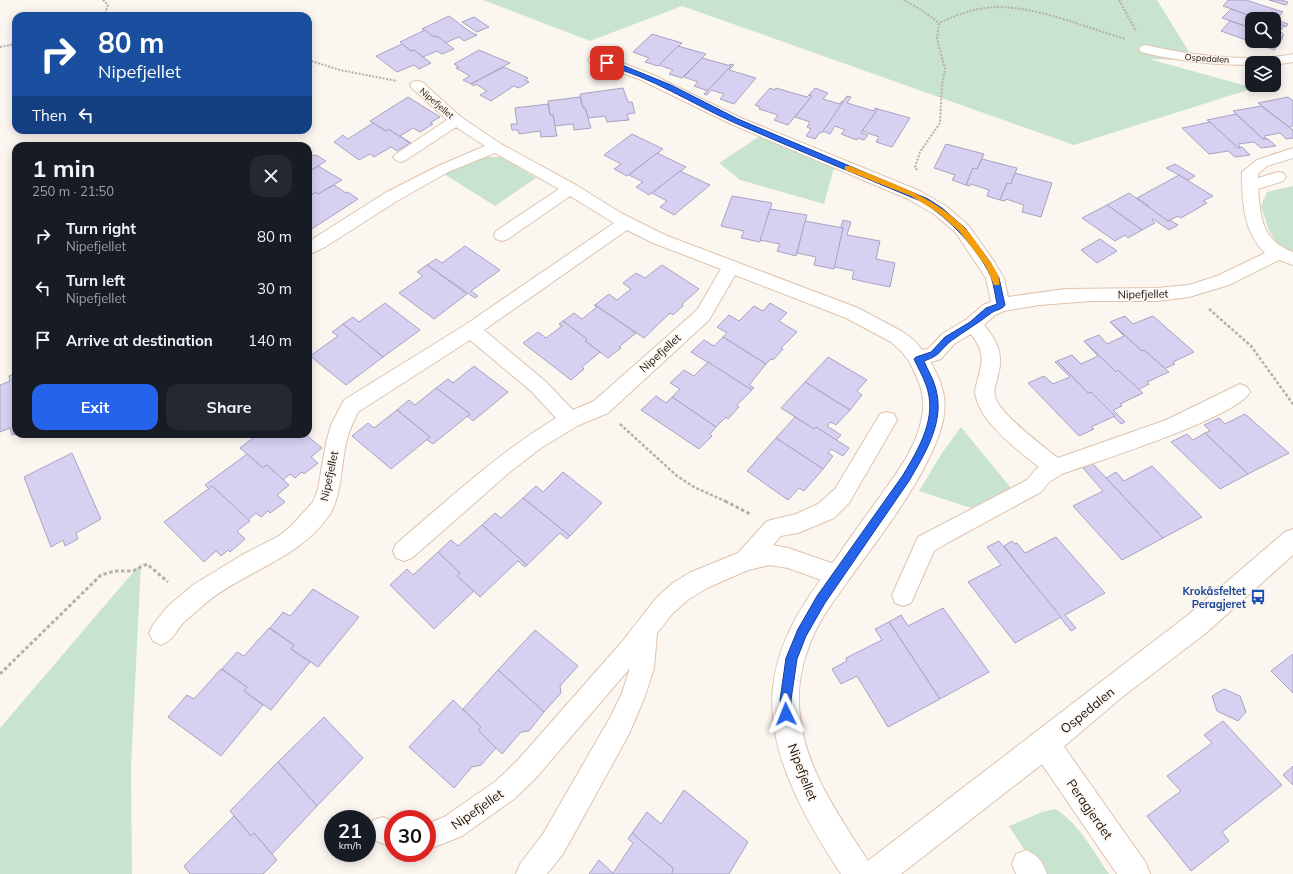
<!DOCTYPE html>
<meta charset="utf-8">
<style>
body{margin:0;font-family:Mulish,sans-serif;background:#242831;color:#f1f3f6;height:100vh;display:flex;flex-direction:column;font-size:15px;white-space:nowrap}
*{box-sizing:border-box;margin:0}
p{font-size:13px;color:#9ea1a6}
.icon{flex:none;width:22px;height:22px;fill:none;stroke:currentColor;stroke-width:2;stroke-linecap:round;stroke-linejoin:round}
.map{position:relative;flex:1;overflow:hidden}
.details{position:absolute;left:12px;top:142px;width:300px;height:296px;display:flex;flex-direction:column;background:#171b24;border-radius:12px;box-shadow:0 2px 10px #0003}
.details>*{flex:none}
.banner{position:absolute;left:12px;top:12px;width:300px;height:122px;border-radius:12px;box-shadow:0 2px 10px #0003;background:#1a4fa0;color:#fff;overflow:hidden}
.fabs{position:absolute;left:1245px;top:12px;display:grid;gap:8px}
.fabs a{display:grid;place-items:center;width:36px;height:36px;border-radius:8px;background:#171b24;box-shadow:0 2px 10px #0003;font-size:20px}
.speed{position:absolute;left:324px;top:810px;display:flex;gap:8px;font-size:20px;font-weight:700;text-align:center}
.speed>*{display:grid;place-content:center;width:52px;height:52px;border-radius:50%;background:#171b24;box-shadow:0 2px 10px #0003;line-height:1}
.speed small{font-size:10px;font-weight:400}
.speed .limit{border:6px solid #d22;background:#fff;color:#111}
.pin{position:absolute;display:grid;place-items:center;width:34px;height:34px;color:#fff;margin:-17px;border-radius:8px;box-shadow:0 2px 6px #0006}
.me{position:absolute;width:44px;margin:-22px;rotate:358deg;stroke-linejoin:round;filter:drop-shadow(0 0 3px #0008)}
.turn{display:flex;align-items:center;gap:14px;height:84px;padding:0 20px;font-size:18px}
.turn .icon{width:52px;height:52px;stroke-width:2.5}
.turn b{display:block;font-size:28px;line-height:34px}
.then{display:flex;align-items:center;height:38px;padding:0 20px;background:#0003;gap:8px;font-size:15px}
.round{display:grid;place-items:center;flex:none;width:42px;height:42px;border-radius:12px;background:#242831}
.head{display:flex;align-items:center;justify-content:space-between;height:68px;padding:0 20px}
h1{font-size:24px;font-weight:700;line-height:30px}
.primary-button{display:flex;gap:8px;margin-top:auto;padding:8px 20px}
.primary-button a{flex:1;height:46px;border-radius:12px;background:#2563eb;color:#fff;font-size:16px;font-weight:700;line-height:46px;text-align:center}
.primary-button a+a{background:#242831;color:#f1f3f6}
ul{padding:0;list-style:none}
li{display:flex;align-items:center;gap:12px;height:52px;padding:0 20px}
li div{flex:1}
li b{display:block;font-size:15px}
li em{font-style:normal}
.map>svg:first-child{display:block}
.green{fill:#c8e4d1}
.building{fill:#d6d1f1;stroke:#a8a3c2}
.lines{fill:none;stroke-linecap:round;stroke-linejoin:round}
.service-casing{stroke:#dfc3ad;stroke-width:2}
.minor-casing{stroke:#dfc3ad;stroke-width:2}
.tertiary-casing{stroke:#dfc3ad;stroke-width:2}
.path-far2{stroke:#b7afa9;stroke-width:2;stroke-dasharray:2 1.5;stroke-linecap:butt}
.path-far1{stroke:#b7afa9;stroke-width:2.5;stroke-dasharray:3 2;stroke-linecap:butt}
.path{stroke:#b7afa9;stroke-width:3;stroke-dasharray:3.5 2.5;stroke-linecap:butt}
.service{fill:#fff;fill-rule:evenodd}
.minor{fill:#fff;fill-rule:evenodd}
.tertiary{fill:#fff;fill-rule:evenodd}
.route{fill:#2563eb;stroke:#184099}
.slow{fill:#f59e0b}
.labels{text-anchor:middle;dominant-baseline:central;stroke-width:3;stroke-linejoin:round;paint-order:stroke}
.far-street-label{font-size:9px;fill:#1b1109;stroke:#fcf6f1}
.street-label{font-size:11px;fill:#1b1109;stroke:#fcf6f1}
.transit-label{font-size:11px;font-weight:bold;fill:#164399;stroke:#fcf6f1;text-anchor:end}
.near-street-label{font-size:13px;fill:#1b1109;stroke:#fcf6f1}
</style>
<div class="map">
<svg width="1293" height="874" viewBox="0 0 1293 874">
<rect width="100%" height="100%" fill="#fcf6f1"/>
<!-- green -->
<g class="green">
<path d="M483,0h674l37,60 -45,-1 105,29 -180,57 -392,-139 -92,35z"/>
<path d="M763,134l72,30 -11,40 -84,-24 -21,-17z"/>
<path d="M486,157h15l35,21 -41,28 -51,-32 21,-11z"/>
<path d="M1293,186v65l-15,-7 -9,-13 -8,-25 6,-14z"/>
<path d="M961,427l50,61 -40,20 -52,-17 23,-38z"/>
<path d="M141,563l-10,205 1,106h-132v-146z"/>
<path d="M1055,809c24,14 38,42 54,65h-69l-31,-48 33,-14z"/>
</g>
<!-- building -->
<g class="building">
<path d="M1228,0h18l37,12 -7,8 12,4 -2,3 -12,-5v-3h-9l-13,-5 -1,2 -28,-10z"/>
<path d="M1269,0h12l7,2 -2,3z"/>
<path d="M1231,9l20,7 1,-2 13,5h-13l-1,9 -29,-10z"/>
<path d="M449,16l20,15 8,4 -13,6 -5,-4 -14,6 -8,-7 -3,1 -12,-8z"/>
<path d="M474,17l15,10 -12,5 -15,-10z"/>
<path d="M1230,21l21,7 1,-1v14h22v-7l9,4 -9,12 -53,-19z"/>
<path d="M1274,22l10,4 -4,5 4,4 -2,2 -8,-3z"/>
<path d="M425,30l9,7 3,-1 17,13 -12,5 -5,-3 -14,6 -9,-7 -3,1 -11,-9z"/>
<path d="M652,34l30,9 -24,23 -13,-4 4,-4 -16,-6z"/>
<path d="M402,44l9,7 3,-1 17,13 -12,6 -5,-4 -17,7 -21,-16z"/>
<path d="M678,46l28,8 -24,24 -13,-4 4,-4 -14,-5z"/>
<path d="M479,50l31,13 -39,21 -8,-4 7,-4 -14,-8 3,-1 -5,-3z"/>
<path d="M702,58l29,8 -23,25 -14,-5 4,-4 -14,-5z"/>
<path d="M731,64l3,1 -5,5 27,8 -22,26 -14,-5 4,-5 -13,-4 -4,5 -3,-1 27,-28 -2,-1z"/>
<path d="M504,67l24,11 -3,2 4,2 -10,6 -5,-2 -23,15 -11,-6 7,-4 -11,-7 -2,2 -3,-2z"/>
<path d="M623,88l5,14h4l3,11 -8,1 2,6 -22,2 -2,-6 -17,2 -3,-10h-2l-3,-14z"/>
<path d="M770,88l5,2 1,-2 31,9 2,-2 3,1 -24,29 -14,-5 4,-5 -19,-6 1,-2 -5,-2z"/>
<path d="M815,88l13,5 -5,6 17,5 2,-3 2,1 -22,31 -2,-1 -5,7 -9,-3 5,-7 -4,-2 3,-5 -15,-5 17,-21 -3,-1z"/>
<path d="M847,96l4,1 -4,6 27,8 1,-3 3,1 -17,24 7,2 -4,5 -6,-2 -1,2 -16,-6 4,-4 -10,-4 -5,8 -7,-3z"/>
<path d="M408,97l32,20 -10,6 3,1 -13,8 -7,-4 -13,8 11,7h-1l-22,-14 -2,2 -16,-10z"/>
<path d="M580,97l3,11h2l6,20 -17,2 -1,-6 -18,2 -2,-11h-3l-2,-14z"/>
<path d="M1288,97l5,4v25l-4,1 -31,-24z"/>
<path d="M548,104l2,11h3l4,21 -16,1 -1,-6 -21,3 -1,-4h-6l-1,-6h6l-2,-16z"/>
<path d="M1261,106l32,24v8l-7,1 -6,-6 -16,3 3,3h-4l-30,-28z"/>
<path d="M878,109l32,9 -18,29 -16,-5 3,-5 -17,-6z"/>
<path d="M1236,114l27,25h5l8,7 -15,2 -7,-6 -16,2 3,4h-3l-31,-28z"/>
<path d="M1210,122l28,26 4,-1 8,8 -15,2 -7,-6 -19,3 -27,-26z"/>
<path d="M373,123l13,8 2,-2 22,14 -13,8 -6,-4 -17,10 -4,-3 -11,6 -25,-18 9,-7 5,4z"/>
<path d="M632,134l31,15 -36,27 -13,-7 7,-5 -17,-9z"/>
<path d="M946,144l38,10 -7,15 -4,-1 -7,17 -14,-5 3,-5 -21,-7z"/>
<path d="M308,152l6,4 2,-1 10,6 -18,11z"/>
<path d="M657,153l29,14 -37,28 -13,-8 7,-5 -14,-7z"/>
<path d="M982,159l35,9 -6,16 -4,-1 -7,17 -13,-4 2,-6 -18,-6 -1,2 -4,-1 7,-17 4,1z"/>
<path d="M1175,164l20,12 -7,4 -22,-12z"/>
<path d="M318,166l24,14 -24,14 -2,-2 -8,5v-25z"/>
<path d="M680,171l30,14 -36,30 -14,-8 7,-6 -15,-8z"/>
<path d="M1015,173l37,10 -11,34 -19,-5 2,-7 -18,-6 -1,2 -5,-1 7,-17 4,1z"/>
<path d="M1179,175l34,21 -10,5 4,2 -26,15 -3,-2 -10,5 -21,-14 2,-1 -12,-8z"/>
<path d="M334,185l12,8 2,-1 10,7 -48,31 -2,-2v-31l8,-5 2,2z"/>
<path d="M1129,193l39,28 2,-1 8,5 -9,5 -16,-11 -1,1 3,3 -13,7 -35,-25z"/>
<path d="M732,196l40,7 -12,39 -19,-4 3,-7 -23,-5z"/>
<path d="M1107,205l35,25 -14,8 -3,-3 -10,6 -33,-23z"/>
<path d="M770,209l37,6 -11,41 -19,-5 3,-7 -20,-4z"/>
<path d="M843,220l8,2 -4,13 33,6 -4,18 19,4 -5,24 -38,-8 2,-8 -20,-4 9,-39 -2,-1z"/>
<path d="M805,221l38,7 -9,41 -20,-4 2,-8 -19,-4z"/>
<path d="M1100,239l17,12 -20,12 -16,-13z"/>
<path d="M465,246l35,24 -29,21 7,5 -3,2 -48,-33 9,-6 6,4z"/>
<path d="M427,265l40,29 -33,25 -35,-26 24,-17 -6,-4z"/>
<path d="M662,265l37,24 -17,15 1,2 -10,9 -3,-2 -26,25 -49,-33 14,-11 8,6 14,-11 -8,-6 13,-10 9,5z"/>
<path d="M385,303l35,27 -37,27 -40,-33 10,-7 6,5z"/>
<path d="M770,303l17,10 -8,8 18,11 -16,16 2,1 -10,11 -2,-1 -5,5 -43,-27 4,-4 -10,-6 12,-12 10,6 15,-15 9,5z"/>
<path d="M594,305h1l41,28 -17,14 2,1 -13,10 -23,-17 2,-2 -24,-18 11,-8 8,6 15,-12z"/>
<path d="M1125,316l8,8 20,-8 41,36 -21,10 2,2 -11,5 -20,-19 -2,1 -32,-29z"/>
<path d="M563,321l24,18 -2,2 15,11 -18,15 2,2 -13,11 -48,-37 15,-11 8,6 16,-12 -3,-2z"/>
<path d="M1110,322l32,29 2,-1 25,22 -22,10 2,2 -11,6 -20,-20 -2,2 -32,-31 15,-6 8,9 17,-8z"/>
<path d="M343,324l40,33 -37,28 -36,-29 28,-20 -6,-4z"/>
<path d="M723,337l43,27 -17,21 5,3 -2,2 -61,-38 13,-12 10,6z"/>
<path d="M1084,341l32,31 2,-2 25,23 -23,11 2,2 -9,4 12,12 -4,2 -8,-8h2l-24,-24 -3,1 -31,-32 15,-6 9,9 17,-8z"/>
<path d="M828,357l39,23 -10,11 5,4 -12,15 -45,-28z"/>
<path d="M1057,361l31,32 3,-1 24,24 -24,11 3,2 -15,7 -51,-53 16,-7 9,8 17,-7 -15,-15z"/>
<path d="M708,362l44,28 -15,15 2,2 -11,12 -2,-2 -10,10 -44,-30 8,-8 -10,-6 14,-13 10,6z"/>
<path d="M474,366l34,26 -35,29 -6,-5 3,-2 -34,-26 12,-9 5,4z"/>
<path d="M16,373v61l-4,1 -2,-7 -10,4v-47l10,-4 -1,-5z"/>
<path d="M805,382l45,28 -14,15 -5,-3 -4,4 14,9 -5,5 -20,-13 -2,2 -33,-21z"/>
<path d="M436,388l34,26 -37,30 -6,-4 3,-3 -33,-27 12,-10 6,5z"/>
<path d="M656,396l10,7 6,-6 44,30 -6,7 2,2 -13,13 -58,-39z"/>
<path d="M397,410l33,27 -39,32 -39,-33 16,-13 6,5z"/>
<path d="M1245,414l44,39 -41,21 -43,-41 5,-2 -6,-6 15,-7 6,6z"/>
<path d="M795,417l19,12 2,-2 33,21 -6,8 -12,-7 -3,4 5,3 -10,13 -47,-31z"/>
<path d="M1205,433l43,41 -28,15 -49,-47 16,-8 6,6z"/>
<path d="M258,434h47l17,14 -11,9 7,6 -14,11 -2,-2 -7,6 -5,-4 -7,6 -16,-15 -4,3 -23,-20z"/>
<path d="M776,438l47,31 -19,22 -5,-3 -11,12 -41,-29z"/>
<path d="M72,453l29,66 -25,14 2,6 -13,7 -2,-6 -12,7 -27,-70z"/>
<path d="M247,454l16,14 4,-3 22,20 -12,10 8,7 -15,11 -2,-2 -7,6 -5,-4 -8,7 -36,-34 -3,3 -4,-4z"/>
<path d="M1092,463l71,75 -41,22 -49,-54 30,-15 -20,-23z"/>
<path d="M1152,466l50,51 -39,21 -57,-60 10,-6 8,9z"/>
<path d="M563,472l39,31 -32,33 -47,-38 13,-12 7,6z"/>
<path d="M212,486l38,35 -13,10 8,8 -15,13 -2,-2 -7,6 -5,-5 -12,11 -40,-40z"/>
<path d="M523,498l47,38 -3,3 -7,-6 -33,32 -45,-40 13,-12 6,5z"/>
<path d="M482,525l45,40 -2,2 -7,-6 -38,36 -23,-21 3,-3 -22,-21 13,-12 7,6z"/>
<path d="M1056,537l49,56 -40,22 11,13 -5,3 -67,-85 8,-5 3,3 2,-1 8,10z"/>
<path d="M999,541l62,76 -46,26 -47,-61 33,-17 -14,-18z"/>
<path d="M438,552l22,21 -3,3 17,15 -40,38 -44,-44 17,-16 6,6z"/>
<path d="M313,589l46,28 -41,50 -27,-18 3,-4 -24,-17 13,-16 7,4z"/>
<path d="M943,608l46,64 -49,27 -51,-77 12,-7 7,11z"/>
<path d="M889,622l51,77 -52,28 -31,-51 -16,8 -9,-15 15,-8 -1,-3 36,-18 -7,-11z"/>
<path d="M269,628l25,17 -3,4 19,13 -39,48 -27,-19 3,-4 -25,-18 15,-17 7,4z"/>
<path d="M535,630l43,36 -18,20 1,7 -17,19 -46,-42z"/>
<path d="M1293,654v39l-22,-22z"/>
<path d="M221,669l26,18 -3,4 19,14 -42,51 -53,-39 19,-22 7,4z"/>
<path d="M498,670l46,42 -15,19 -8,1 -19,22 -24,-24 3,-3 -18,-18z"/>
<path d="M1224,689l16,7 6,16 -8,9 -21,-10 -5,-15z"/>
<path d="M453,700l28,27 -3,3 18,18 -15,17 -9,2 -18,21 -45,-41z"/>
<path d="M324,717l39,41 -46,48 -39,-44z"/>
<path d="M1223,721l59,64 -60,47 7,9 -38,30 -44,-55 34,-25 -14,-15 45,-33 -8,-8z"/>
<path d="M278,762l39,44 -45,48 -18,-21 -3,3 -21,-25z"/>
<path d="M1293,766v19l-10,-10z"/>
<path d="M684,790l64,52 -19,32h-57l1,-6 -41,-35 15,-21 14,12z"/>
<path d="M234,816l17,20 3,-3 23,27 -14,14h-73l-6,-8z"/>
<path d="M632,833l41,35 -1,6h-83l10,-14 14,13 20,-30 -5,-4z"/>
</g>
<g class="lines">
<defs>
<g id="service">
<path d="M1146,45c41,10 106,18 147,9v8l-19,3v-2h-22v2c-37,0 -75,-4 -111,-13l-2,-3 2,-3z"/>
<path d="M595,56l30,8 26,10 90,44 179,73 26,15 22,19 25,35 11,18 4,19 57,-8 92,-1 32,-3 28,-9 48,-23c-22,-21 -23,-54 -23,-81l15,-12 36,-12v10l-26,8 -9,8v4l20,-6 5,1 3,4 -3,4 -25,8v1c3,30 4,50 35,62v13l-14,-5 -50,25 -40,12 -32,4h-66l-52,4 -35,6 -9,4 -11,10c13,16 20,29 14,50 -1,7 -5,14 -3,21 2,16 49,51 63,62l108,-38 74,-36 7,3 3,5c-14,26 -155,70 -188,82l-13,8 -8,10 -92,50 -15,9 -23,52 -8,3 -8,-3 -3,-8 26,-58 109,-57 8,-10 4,-3c-20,-16 -57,-43 -63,-70 -2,-4 0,-10 1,-15 6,-21 8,-30 -6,-48l-17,10 -13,15 -23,7 -7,-2 -9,-12 -11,-10 -45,-24 -111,-43 -26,45 -101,93 -31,13 -36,22 -30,23 -99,87 -8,3 -8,-3 -3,-7 3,-7c52,-44 102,-91 160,-126l-25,-27 -61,-51 -112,72c-5,10 -9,19 -12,31 -5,22 -4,51 -16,71 -29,44 -83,56 -123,88 -7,6 -15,13 -23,20 -9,9 -9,17 -23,23l-8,-4 -4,-8 4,-8 14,-18 26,-22 49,-30 37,-19 12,-10 22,-24 5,-13 8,-46 5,-18 13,-25 121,-75 149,-102 -44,-27 -62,43 -6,2 -6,-2 -2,-4 2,-4 63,-42 -64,-36 -47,19 -51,29 -72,46 -17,8v-13l77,-49 53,-27 47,-20 -29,-19 -50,33 -5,2 -5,-2 -3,-3 3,-3 51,-34 -35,-32 -2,-3 2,-3 5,-1 5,1 39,35 40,27 75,41 45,28 44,22 193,73 45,24 13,10 6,8 6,-1 14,-15 25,-15 16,-14 8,-3 -5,-24 -30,-45 -22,-19 -26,-15 -177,-75 -90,-44 -26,-10 -25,-7 -2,-3 2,-3zM627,230l26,13 68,26 -24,41 -103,91 -21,9 -28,-29 -61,-51z"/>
<path d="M887,412l7,2 3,6 -48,83 -15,15 -36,15 -17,3 -8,9 15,3 58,20 3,7 -3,7 -8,4 -50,-18 -18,-3 -22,5 -41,18 -18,11 -16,14 -16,20 -3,35 -9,28 -16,38 -66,120 -16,20h-31l4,-10 23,-30 68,-118 11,-23 8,-25 -95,111 -21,20 -52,37 -35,14v-26l17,-7 52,-36 21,-20 104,-118 36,-46 16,-14 18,-11 47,-19 29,-32 29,-7 22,-10 17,-15 45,-75z"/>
<path d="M383,817l10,4v26l-20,-7 -3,-10 3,-10z"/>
<path d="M1026,850c13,6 16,11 21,24h-31l-4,-10 4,-10z"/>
</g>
<g id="minor">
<path d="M918,351l7,2c8,14 17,28 19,44 3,22 -6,42 -15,61 -20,42 -54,85 -81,123 -15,21 -32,43 -40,68 -8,21 -11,46 -8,68 5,42 26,78 48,113 9,15 20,28 26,44h-33c-34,-52 -75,-121 -68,-186 5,-51 35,-92 64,-131 14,-21 29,-41 44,-62 18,-25 39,-53 42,-85 2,-20 -7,-34 -15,-51l3,-6z"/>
<path d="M1045,730l10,4 91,129 4,11h-33l-82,-120 -4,-10 4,-10z"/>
</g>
<path id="tertiary" d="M1293,529v26l-87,78 -85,65 -66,56 -154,120h-40l4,-11 323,-248 97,-83z"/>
</defs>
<!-- service casing -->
<use href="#service" class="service-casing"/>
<!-- minor casing -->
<use href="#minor" class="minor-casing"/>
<!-- tertiary casing -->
<use href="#tertiary" class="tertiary-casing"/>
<!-- path-far2 -->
<g class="path-far2">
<path d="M103,0l5,5 -4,11"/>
<path d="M904,0l19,11 16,12"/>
<path d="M1119,0l17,31"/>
<path d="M0,47l16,-3"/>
<path d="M308,60l32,10 57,11"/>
<path d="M917,170l-2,-3 5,-15 20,-29 2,-38 3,-16 -8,-30 2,-16c15,-7 30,-13 46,-15 42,-6 99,19 140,31"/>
</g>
<!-- path-far1 -->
<g class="path-far1">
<path d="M1209,309l42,37 42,58"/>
<path d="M620,424l57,52 17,11 33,15"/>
</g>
<!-- path -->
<g class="path">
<path d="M725,501l25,13"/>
<path d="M0,674l101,-99 14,-4h18l14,-7 21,18"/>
</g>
<!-- service -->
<use href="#service" class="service"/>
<!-- minor -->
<use href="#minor" class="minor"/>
<!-- tertiary -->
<use href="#tertiary" class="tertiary"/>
</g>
<!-- route -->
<path class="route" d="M605,62l17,3 49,20 67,34 190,80 14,9 23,20 25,34 9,16 6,27c-3,5 -11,5 -15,9 -13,10 -27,18 -39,27 -13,11 -10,14 -27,20 3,8 9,17 11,25 11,34 -9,66 -26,95l-84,122 -19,33 -9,23 -6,41 1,14 -2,3 -4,2 -3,-2 -3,-17 6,-42 12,-29 19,-33 86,-121c16,-27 35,-58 23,-90 -3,-9 -8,-17 -12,-26l2,-2 15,-5 14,-15 25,-15 16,-14 11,-4c-2,-9 -3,-19 -6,-27 -13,-29 -42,-58 -68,-75 -62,-26 -126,-52 -188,-79 -43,-19 -83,-46 -130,-58z"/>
<!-- slow -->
<path class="slow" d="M845,166h5c41,17 81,29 113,60 9,9 16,20 23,30 5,7 16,21 13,29h-5l-9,-20 -26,-34 -22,-19 -26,-16 -66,-26z"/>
<!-- icons -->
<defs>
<symbol id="bus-bare" viewBox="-9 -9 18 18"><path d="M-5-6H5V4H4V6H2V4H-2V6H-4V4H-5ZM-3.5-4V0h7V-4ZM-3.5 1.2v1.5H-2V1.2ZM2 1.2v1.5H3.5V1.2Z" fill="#1a4fb4" stroke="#fcf6f1" stroke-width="2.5" paint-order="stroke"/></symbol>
</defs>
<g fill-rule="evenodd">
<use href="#bus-bare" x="1247" y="586" width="22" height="22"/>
</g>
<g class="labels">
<!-- far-street labels -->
<g class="far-street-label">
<text transform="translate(1207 58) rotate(4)">Ospedalen</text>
<text transform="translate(437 103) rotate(41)">Nipefjellet</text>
</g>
<!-- street labels -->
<g class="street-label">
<text transform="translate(1143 294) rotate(-1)">Nipefjellet</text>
<text transform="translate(660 353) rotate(-42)">Nipefjellet</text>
<text transform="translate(329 476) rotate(-78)">Nipefjellet</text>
</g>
<!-- transit labels -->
<g class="transit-label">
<text x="1246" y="591">Krokåsfeltet<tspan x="1246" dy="13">Peragjeret</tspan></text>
</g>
<!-- near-street labels -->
<g class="near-street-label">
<text transform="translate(1087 710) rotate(-39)">Ospedalen</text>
<text transform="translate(803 772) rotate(69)">Nipefjellet</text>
<text transform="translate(477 809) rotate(-35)">Nipefjellet</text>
<text transform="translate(1090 809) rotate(55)">Peragjerdet</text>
</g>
</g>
</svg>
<div class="fabs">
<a><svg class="icon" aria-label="search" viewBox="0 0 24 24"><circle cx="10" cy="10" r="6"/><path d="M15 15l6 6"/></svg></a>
<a><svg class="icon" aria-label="layers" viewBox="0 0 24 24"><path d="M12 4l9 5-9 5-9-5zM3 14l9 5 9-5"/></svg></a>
</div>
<div class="speed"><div>21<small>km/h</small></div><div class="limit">30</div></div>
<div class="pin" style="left:607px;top:63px;background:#d93025"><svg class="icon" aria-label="arrive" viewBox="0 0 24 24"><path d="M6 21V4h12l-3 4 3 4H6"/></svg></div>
<svg class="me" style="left:786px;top:714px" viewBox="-20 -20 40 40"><path d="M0-17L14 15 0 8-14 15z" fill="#2563eb" stroke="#fff" stroke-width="4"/></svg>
<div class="banner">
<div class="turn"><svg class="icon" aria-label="right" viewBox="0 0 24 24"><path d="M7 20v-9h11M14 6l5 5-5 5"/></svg><div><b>80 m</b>Nipefjellet</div></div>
<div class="then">Then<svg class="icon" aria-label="left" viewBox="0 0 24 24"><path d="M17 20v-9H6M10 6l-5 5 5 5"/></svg></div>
</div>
<section class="details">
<div class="head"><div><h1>1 min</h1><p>250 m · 21:50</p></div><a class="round"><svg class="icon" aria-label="close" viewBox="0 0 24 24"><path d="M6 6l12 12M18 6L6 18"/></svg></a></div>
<ul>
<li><svg class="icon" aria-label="right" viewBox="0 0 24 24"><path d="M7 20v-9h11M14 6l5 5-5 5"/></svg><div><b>Turn right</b><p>Nipefjellet</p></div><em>80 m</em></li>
<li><svg class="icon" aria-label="left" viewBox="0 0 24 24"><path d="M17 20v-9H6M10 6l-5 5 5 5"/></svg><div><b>Turn left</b><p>Nipefjellet</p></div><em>30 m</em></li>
<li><svg class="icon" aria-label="arrive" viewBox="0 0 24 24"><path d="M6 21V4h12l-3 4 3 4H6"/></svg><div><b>Arrive at destination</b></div><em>140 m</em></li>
</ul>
<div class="primary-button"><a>Exit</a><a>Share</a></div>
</section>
</div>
